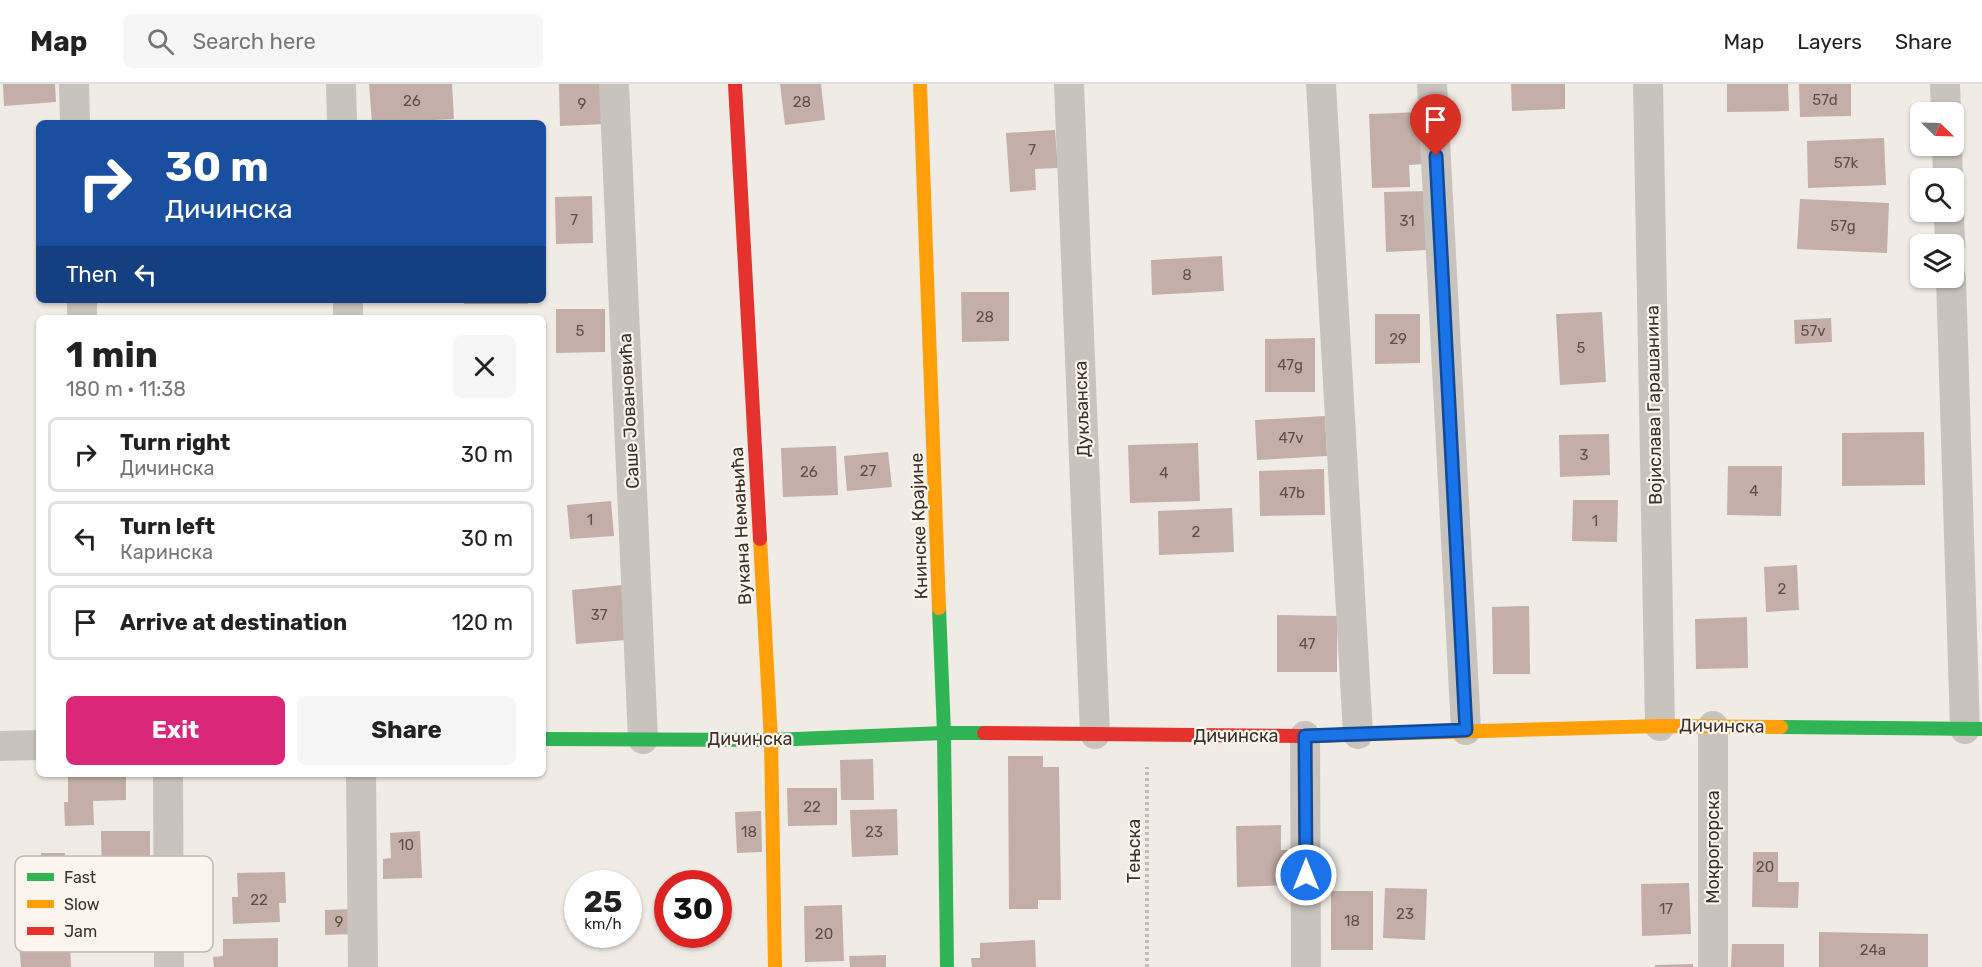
<!DOCTYPE html>
<meta charset="utf-8">
<style>
body{margin:0;font-family:Rubik,sans-serif;background:#f6f6f6;color:#222;height:100vh;display:flex;flex-direction:column;font-size:22px;white-space:nowrap}
*{box-sizing:border-box;margin:0}
p{font-size:20px;color:#767676}
.icon{flex:none;width:33px;height:33px;fill:none;stroke:currentColor;stroke-width:2;stroke-linecap:round;stroke-linejoin:round}
.map{position:relative;flex:1;overflow:hidden}
.drawer{position:absolute;left:36px;top:231px;width:510px;height:462px;display:flex;flex-direction:column;background:#fff;border-radius:9px;box-shadow:0 2px 4px #0004}
.drawer>*{flex:none}
.hud{position:absolute;left:36px;top:36px;width:510px;height:183px;border-radius:9px;box-shadow:0 2px 4px #0004;background:#1a4fa0;color:#fff;overflow:hidden}
.needle{width:39px;rotate:113deg}
.tools{position:absolute;left:1910px;top:18px;display:grid;gap:12px}
.tools a{display:grid;place-items:center;width:54px;height:54px;border-radius:9px;background:#fff;box-shadow:0 2px 4px #0004;font-size:30px}
.speed{position:absolute;left:564px;top:786px;display:flex;gap:12px;font-size:30px;font-weight:700;text-align:center}
.speed>*{display:grid;place-content:center;width:78px;height:78px;border-radius:50%;background:#fff;box-shadow:0 2px 4px #0004;line-height:1}
.speed small{font-size:15px;font-weight:400}
.speed .limit{border:9px solid #d22;background:#fff;color:#111}
.pin{position:absolute;display:grid;place-items:center;width:51px;height:51px;color:#fff;margin:-62px -26px;border-radius:50% 50% 50% 0;rotate:-45deg;box-shadow:0 0 6px #0007}
.pin .icon{rotate:45deg}
.me{position:absolute;width:66px;margin:-33px;rotate:0deg;stroke-linejoin:round;filter:drop-shadow(0 0 4px #0008)}
.turn{display:flex;align-items:center;gap:21px;height:126px;padding:0 30px;font-size:27px}
.turn .icon{width:78px;height:78px;stroke-width:2.5}
.turn b{display:block;font-size:42px;line-height:51px}
.then{display:flex;align-items:center;height:57px;padding:0 30px;background:#0003;gap:12px;font-size:22px}
.round{display:grid;place-items:center;flex:none;width:63px;height:63px;border-radius:9px;background:#f6f6f6}
.headline{display:flex;align-items:center;justify-content:space-between;height:102px;padding:0 30px}
h1{font-size:36px;font-weight:700;line-height:45px}
.action{display:flex;gap:12px;margin-top:auto;padding:12px 30px}
.action a{flex:1;height:69px;border-radius:9px;background:#db2777;color:#fff;font-size:24px;font-weight:700;line-height:69px;text-align:center}
.action a+a{background:#f6f6f6;color:#222}
ul{padding:0;list-style:none}
li{display:flex;align-items:center;gap:18px;height:75px;margin:0 12px 9px;padding:0 18px;border:3px solid #e0e0e0;border-radius:9px}
li div{flex:1}
li b{display:block;font-size:22px}
li em{font-style:normal}
header{display:flex;align-items:center;gap:36px;box-sizing:border-box;height:84px;padding:0 30px;background:#fff;border-bottom:2px solid #e0e0e0}
header strong{font-size:28px}
nav{display:flex;gap:33px;margin-inline-start:auto;font-size:21px}
.search{width:420px;height:54px;background:#f6f6f6;display:flex;align-items:center;gap:15px;box-sizing:border-box;padding:0 21px;border-radius:9px;color:#767676;font-size:22px}
.map>svg:first-child{display:block}
.building{fill:#c3afa7}
.lines{fill:none;stroke-linecap:round;stroke-linejoin:round}
.path{stroke:#c2bbb6;stroke-width:4;stroke-dasharray:3 3;stroke-linecap:butt}
.street{stroke:#c9c3be;stroke-width:30}
.fast{stroke:#30b455;stroke-width:14}
.slow{stroke:#ff9f0a;stroke-width:14}
.jam{stroke:#e5322d;stroke-width:14}
.route-casing{stroke:#114b97;stroke-width:15}
.route{stroke:#1a73e8;stroke-width:10}
.labels{text-anchor:middle;dominant-baseline:central;stroke-width:4.5;stroke-linejoin:round;paint-order:stroke}
.number-label{font-size:15px;fill:#5d504a}
.street-label{font-size:18px;fill:#3b302b;stroke:#fbf5ee}
.key{fill:#fbf5ee;stroke:#c1bab4;stroke-width:1.5}
.key-label{font-size:16px;fill:#3b302b}
</style>
<header>
<strong>Map</strong>
<div class="search"><svg class="icon" aria-label="search" viewBox="0 0 24 24"><circle cx="10" cy="10" r="6"/><path d="M15 15l6 6"/></svg>Search here</div>
<nav><a>Map</a><a>Layers</a><a>Share</a></nav>
</header>
<div class="map">
<svg width="1982" height="883" viewBox="0 0 1982 883">
<rect width="100%" height="100%" fill="#f0ebe5"/>
<!-- building -->
<g class="building">
<path d="M3,0h52l1,18 -52,4z"/>
<path d="M369,0h83l2,35 -82,4z"/>
<path d="M559,0h45l1,40 -45,2z"/>
<path d="M780,0h41l4,36 -40,5z"/>
<path d="M1511,0h54v25l-53,2z"/>
<path d="M1727,0h61l1,27 -62,1z"/>
<path d="M1799,0h52v32l-51,1z"/>
<path d="M1422,28l2,52 -15,1 1,22 -38,1 -3,-74z"/>
<path d="M1055,46l3,38 -23,1 1,21 -26,2 -4,-59z"/>
<path d="M1884,54l2,47 -78,3 -1,-47z"/>
<path d="M1427,107l2,59 -43,2 -2,-60z"/>
<path d="M592,112l1,47 -37,1 -1,-47z"/>
<path d="M1800,115l89,4 -2,50 -90,-4z"/>
<path d="M1222,172l2,35 -72,4 -1,-35z"/>
<path d="M961,208h48v49l-47,1z"/>
<rect x="464" y="216" width="64" height="4"/>
<path d="M556,225h49v43l-49,1z"/>
<path d="M1602,228l4,70 -46,3 -4,-71z"/>
<path d="M1375,230h45v49l-45,1z"/>
<path d="M1831,234l1,24 -37,2 -1,-24z"/>
<path d="M1315,254v54h-50v-53z"/>
<path d="M1325,332l2,40 -70,4 -2,-40z"/>
<path d="M1924,348l1,53 -83,1v-53z"/>
<path d="M1609,350l1,41 -50,2 -1,-42z"/>
<path d="M1198,359l2,58 -70,2 -2,-58z"/>
<path d="M836,362l2,49 -55,2 -2,-49z"/>
<path d="M888,368l4,35 -45,4 -3,-35z"/>
<path d="M1728,382h54l-1,50 -54,-1z"/>
<path d="M1324,385l1,46 -65,1 -1,-45z"/>
<path d="M1573,416h45l-1,42 -45,-1z"/>
<path d="M611,417l3,35 -44,3 -3,-34z"/>
<path d="M1232,424l2,44 -75,3 -1,-44z"/>
<path d="M1797,481l2,45 -33,2 -2,-45z"/>
<path d="M622,501l5,55 -51,4 -4,-54z"/>
<path d="M1529,522l1,68h-37l-1,-67z"/>
<path d="M1277,531l60,1v56h-60z"/>
<path d="M1747,533l1,51 -52,1 -1,-50z"/>
<path d="M1008,672h35v11h16l2,133h-23v9h-29z"/>
<path d="M873,675l1,41h-33l-1,-40z"/>
<path d="M68,690h58v26l-33,1 1,24 -29,1 -1,-24h4z"/>
<path d="M787,704h50v37l-49,1z"/>
<path d="M897,725l1,46 -46,2 -2,-47z"/>
<path d="M761,727l1,41 -25,1 -2,-41z"/>
<path d="M1281,741v25h9l1,35 -54,2 -1,-61z"/>
<path d="M101,747h49v47l-26,1v20h-19v24l-34,-1v-24l14,1v-21l17,1z"/>
<path d="M420,747l2,47 -39,1v-20l8,-1 -1,-25z"/>
<path d="M1753,768h25v30h21l-1,26 -46,-1z"/>
<path d="M41,769h24l1,35 -24,1z"/>
<path d="M285,788l1,31h-7l1,19 -47,2 -1,-27h6l-1,-24z"/>
<path d="M1689,799l2,51 -49,2 -1,-52z"/>
<path d="M1385,804l42,1 -2,51 -42,-2z"/>
<rect x="1331" y="807" width="42" height="59"/>
<path d="M842,821l2,56 -39,1 -1,-56z"/>
<path d="M353,825l1,25 -29,1v-25z"/>
<path d="M69,835l2,48h-50l-3,-36 20,-1v-10z"/>
<path d="M1819,848l109,2v33h-109z"/>
<path d="M278,854v29h-64l-1,-10 10,-1v-17z"/>
<path d="M1035,856l1,27h-64l-1,-9h9v-15z"/>
<path d="M1732,860h52v23h-53z"/>
<path d="M886,871v12h-36l-1,-11z"/>
<path d="M1693,880v3h-38v-2z"/>
</g>
<g class="lines">
<!-- path -->
<path class="path" d="M1147,883v-200"/>
<!-- street -->
<g class="street">
<path d="M74,0l1,39"/>
<path d="M341,0l1,39"/>
<path d="M614,0l29,655"/>
<path d="M1069,0l26,650"/>
<path d="M1321,0l37,650"/>
<path d="M1432,0l34,646"/>
<path d="M1648,0l12,642"/>
<path d="M1945,0l1,28"/>
<path d="M1947,62l1,32"/>
<path d="M1949,128l1,32"/>
<path d="M1951,194l14,451"/>
<path d="M82,216v18"/>
<path d="M348,216v18"/>
<path d="M1305,652l1,231"/>
<path d="M0,662l39,-1"/>
<path d="M168,690l1,193"/>
<path d="M361,690l2,193"/>
<path d="M1713,883v-241"/>
</g>
<!-- fast -->
<g class="fast">
<path d="M939,524l5,125 3,234"/>
<path d="M1781,643l201,2"/>
<path d="M543,655l228,1 173,-7h40"/>
</g>
<!-- slow -->
<g class="slow">
<path d="M920,0l19,524"/>
<path d="M760,455l11,201 4,227"/>
<path d="M1372,650l288,-8 121,1"/>
</g>
<!-- jam -->
<g class="jam">
<path d="M735,0l25,455"/>
<path d="M984,649l321,3 67,-2"/>
</g>
</g>
<g class="lines">
<defs>
<path id="route" d="M1306,791l-1,-139 161,-6 -30,-574"/>
</defs>
<!-- route casing -->
<use href="#route" class="route-casing"/>
<!-- route -->
<use href="#route" class="route"/>
</g>
<g class="labels">
<!-- number labels -->
<g class="number-label">
<text x="1825" y="16">57d</text>
<text x="412" y="17">26</text>
<text x="802" y="18">28</text>
<text x="582" y="20">9</text>
<text x="1032" y="66">7</text>
<text x="1846" y="79">57k</text>
<text x="574" y="136">7</text>
<text x="1407" y="137">31</text>
<text x="1843" y="142">57g</text>
<text x="1187" y="191">8</text>
<text x="985" y="233">28</text>
<text x="580" y="247">5</text>
<text x="1813" y="247">57v</text>
<text x="1398" y="255">29</text>
<text x="1581" y="264">5</text>
<text x="1290" y="281">47g</text>
<text x="1291" y="354">47v</text>
<text x="1584" y="371">3</text>
<text x="868" y="387">27</text>
<text x="809" y="388">26</text>
<text x="1164" y="389">4</text>
<text x="1754" y="407">4</text>
<text x="1292" y="409">47b</text>
<text x="590" y="436">1</text>
<text x="1595" y="437">1</text>
<text x="1196" y="448">2</text>
<text x="1782" y="505">2</text>
<text x="599" y="531">37</text>
<text x="1307" y="560">47</text>
<text x="812" y="723">22</text>
<text x="749" y="748">18</text>
<text x="874" y="748">23</text>
<text x="406" y="761">10</text>
<text x="1765" y="783">20</text>
<text x="259" y="816">22</text>
<text x="1666" y="825">17</text>
<text x="1405" y="830">23</text>
<text x="1352" y="837">18</text>
<text x="339" y="838">9</text>
<text x="824" y="850">20</text>
<text x="1873" y="866">24a</text>
</g>
<!-- street labels -->
<g class="street-label">
<text transform="translate(1654 321) rotate(-91)">Војислава Гарашанина</text>
<text transform="translate(1082 325) rotate(-92)">Дукљанска</text>
<text transform="translate(629 327) rotate(-93)">Саше Јовановића</text>
<text transform="translate(741 442) rotate(-93)">Вукана Немањића</text>
<text transform="translate(919 442) rotate(-92)">Книнске Крајине</text>
<text transform="translate(1722 642) rotate(1)">Дичинска</text>
<text x="1236" y="652">Дичинска</text>
<text x="750" y="655">Дичинска</text>
<text transform="translate(1713 763) rotate(-90)">Мокрогорска</text>
<text transform="translate(1134 767) rotate(-90)">Тењска</text>
</g>
</g>
<!-- legend -->
<rect x="15" y="772" width="198" height="96" rx="9" class="key"/>
<rect x="27" y="789" width="27" height="8" fill="#30b455"/>
<rect x="27" y="816" width="27" height="8" fill="#ff9f0a"/>
<rect x="27" y="843" width="27" height="8" fill="#e5322d"/>
<g class="key-label">
<text x="64" y="799">Fast</text>
<text x="64" y="826">Slow</text>
<text x="64" y="853">Jam</text>
</g>
</svg>
<div class="tools">
<a><svg class="needle" viewBox="-14 -14 28 28"><path d="M0-13l5 13h-10z" fill="#e53935"/><path d="M0 13l5-13h-10z" fill="#767676"/></svg></a>
<a><svg class="icon" aria-label="search" viewBox="0 0 24 24"><circle cx="10" cy="10" r="6"/><path d="M15 15l6 6"/></svg></a>
<a><svg class="icon" aria-label="layers" viewBox="0 0 24 24"><path d="M12 4l9 5-9 5-9-5zM3 14l9 5 9-5"/></svg></a>
</div>
<div class="speed"><div>25<small>km/h</small></div><div class="limit">30</div></div>
<div class="pin" style="left:1436px;top:72px;background:#d93025"><svg class="icon" aria-label="arrive" viewBox="0 0 24 24"><path d="M6 21V4h12l-3 4 3 4H6"/></svg></div>
<svg class="me" style="left:1306px;top:791px" viewBox="-20 -20 40 40"><circle r="17" fill="#1a73e8" stroke="#fff" stroke-width="3"/><path d="M0-11L8 9 0 5-8 9z" fill="#fff"/></svg>
<div class="hud">
<div class="turn"><svg class="icon" aria-label="right" viewBox="0 0 24 24"><path d="M7 20v-9h11M14 6l5 5-5 5"/></svg><div><b>30 m</b>Дичинска</div></div>
<div class="then">Then<svg class="icon" aria-label="left" viewBox="0 0 24 24"><path d="M17 20v-9H6M10 6l-5 5 5 5"/></svg></div>
</div>
<section class="drawer">
<div class="headline"><div><h1>1 min</h1><p>180 m · 11:38</p></div><a class="round"><svg class="icon" aria-label="close" viewBox="0 0 24 24"><path d="M6 6l12 12M18 6L6 18"/></svg></a></div>
<ul>
<li><svg class="icon" aria-label="right" viewBox="0 0 24 24"><path d="M7 20v-9h11M14 6l5 5-5 5"/></svg><div><b>Turn right</b><p>Дичинска</p></div><em>30 m</em></li>
<li><svg class="icon" aria-label="left" viewBox="0 0 24 24"><path d="M17 20v-9H6M10 6l-5 5 5 5"/></svg><div><b>Turn left</b><p>Каринска</p></div><em>30 m</em></li>
<li><svg class="icon" aria-label="arrive" viewBox="0 0 24 24"><path d="M6 21V4h12l-3 4 3 4H6"/></svg><div><b>Arrive at destination</b></div><em>120 m</em></li>
</ul>
<div class="action"><a>Exit</a><a>Share</a></div>
</section>
</div>
